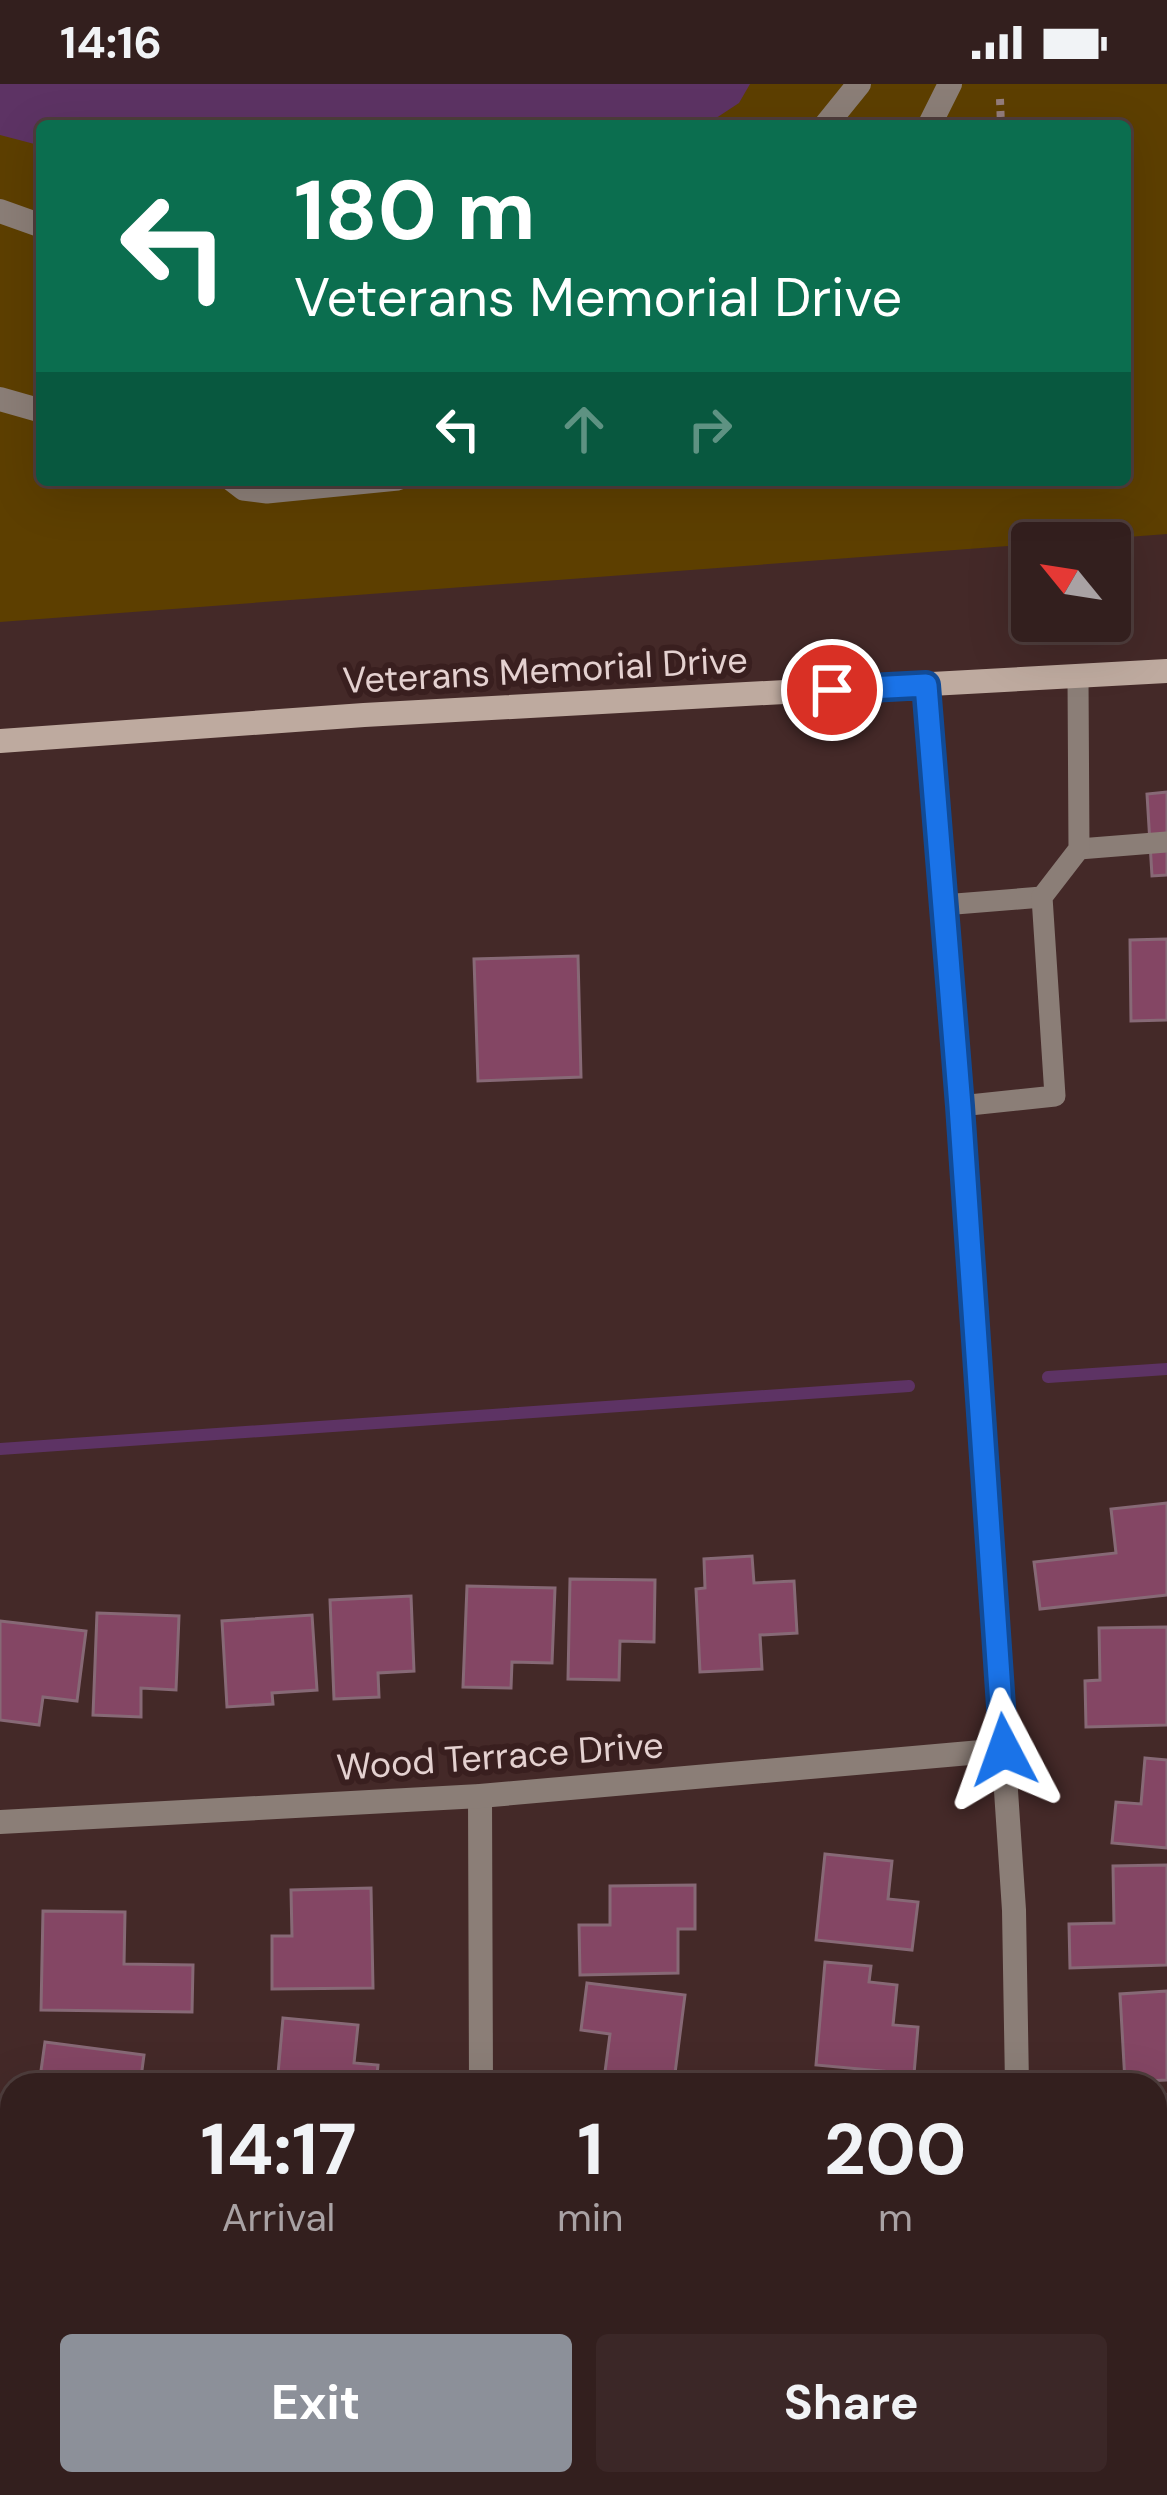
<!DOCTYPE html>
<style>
body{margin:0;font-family:"DM Sans",sans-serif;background:#3b2727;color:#f1f3f6;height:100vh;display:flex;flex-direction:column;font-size:45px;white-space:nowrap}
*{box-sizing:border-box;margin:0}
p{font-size:39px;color:#a9a2a4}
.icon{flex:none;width:66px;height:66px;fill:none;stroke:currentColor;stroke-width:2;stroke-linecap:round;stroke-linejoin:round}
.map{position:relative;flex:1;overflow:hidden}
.side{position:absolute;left:0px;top:1989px;width:1167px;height:423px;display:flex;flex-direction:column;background:#331f1e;border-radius:36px 36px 0 0;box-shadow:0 12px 48px #0002,0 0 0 3px #4e3d3c}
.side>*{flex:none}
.top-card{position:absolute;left:36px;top:36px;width:1095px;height:366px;border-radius:12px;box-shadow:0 12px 48px #0002,0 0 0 3px #4e3d3c;background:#0b6e4f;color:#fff;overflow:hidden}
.needle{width:78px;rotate:300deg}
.buttons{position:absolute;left:1011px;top:438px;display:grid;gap:24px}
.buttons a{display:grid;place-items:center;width:120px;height:120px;border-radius:12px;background:#331f1e;box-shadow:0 12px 48px #0002,0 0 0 3px #4e3d3c;font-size:60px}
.pin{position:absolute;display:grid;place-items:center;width:102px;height:102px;color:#fff;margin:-51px;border:6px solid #fff;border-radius:50%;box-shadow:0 3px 12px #0007}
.me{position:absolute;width:132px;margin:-66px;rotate:356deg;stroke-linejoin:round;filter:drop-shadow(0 0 9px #0008)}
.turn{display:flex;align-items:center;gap:42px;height:252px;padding:0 60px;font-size:54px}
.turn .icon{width:156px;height:156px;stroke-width:2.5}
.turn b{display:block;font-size:84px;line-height:102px}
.lanes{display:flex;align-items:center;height:114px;padding:0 60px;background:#0003;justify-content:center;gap:60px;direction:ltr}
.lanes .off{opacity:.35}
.eta{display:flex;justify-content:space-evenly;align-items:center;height:204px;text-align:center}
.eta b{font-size:72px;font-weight:700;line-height:84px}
.action{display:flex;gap:24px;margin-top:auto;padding:24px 60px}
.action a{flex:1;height:138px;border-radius:12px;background:#8c9099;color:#fff;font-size:48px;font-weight:700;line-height:138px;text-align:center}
.action a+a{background:#3b2727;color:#f1f3f6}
.status{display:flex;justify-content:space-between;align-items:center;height:84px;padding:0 60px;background:#331f1e;direction:ltr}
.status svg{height:33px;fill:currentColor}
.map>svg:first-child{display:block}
.green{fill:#5d3f00;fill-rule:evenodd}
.water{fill:#5d3364}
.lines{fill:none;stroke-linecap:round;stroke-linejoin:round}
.stream{stroke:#5d3364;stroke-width:12}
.building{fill:#844664;stroke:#876976;stroke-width:3}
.path{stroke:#947d7c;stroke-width:8;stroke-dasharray:6 6;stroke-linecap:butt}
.lane{stroke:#8b7e77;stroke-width:21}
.street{stroke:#8b7e77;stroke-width:24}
.secondary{stroke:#beaa9f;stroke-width:24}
.route-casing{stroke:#114b97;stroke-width:30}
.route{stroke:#1a73e8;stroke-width:21}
.labels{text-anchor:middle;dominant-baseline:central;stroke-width:12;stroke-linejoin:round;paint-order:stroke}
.street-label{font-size:36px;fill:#e4d1d0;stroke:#391f1f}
</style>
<div class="status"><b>14:16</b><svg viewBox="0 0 49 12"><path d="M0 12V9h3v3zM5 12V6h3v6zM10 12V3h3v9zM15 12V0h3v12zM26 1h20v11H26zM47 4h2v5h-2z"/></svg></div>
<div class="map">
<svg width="1167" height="2411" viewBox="0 0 1167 2411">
<rect width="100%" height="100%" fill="#442928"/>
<!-- green -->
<path class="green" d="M0,0h1167v450l-1167,88zM42,42h1083v354h-1083z"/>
<!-- water -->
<path class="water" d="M0,0h750l-11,19 -35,23h-662v20l-42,-11z"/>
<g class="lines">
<!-- stream -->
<g class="stream">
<path d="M1048,1293l119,-8"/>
<path d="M0,1365l909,-63"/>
</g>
</g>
<!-- building -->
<g class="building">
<path d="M1167,708v83l-15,1 -5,-82z"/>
<path d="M1167,855v81l-36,1 -1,-81z"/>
<path d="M578,872l3,121 -103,4 -4,-122z"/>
<path d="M1167,1419v92l-127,14 -6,-47 82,-9 -5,-44z"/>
<path d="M752,1472l2,27 40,-2 3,52 -37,2 2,34 -62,3 -4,-83 9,-1 -1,-29z"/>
<path d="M570,1495l85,1 -1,62 -34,-1 -1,39 -51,-1z"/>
<path d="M467,1502l88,2 -3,75 -40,-1 -1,26 -48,-1z"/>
<path d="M411,1512l3,75 -36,2 1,24 -45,2 -4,-99z"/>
<path d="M97,1529l82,3 -3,74 -35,-2v29l-48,-2z"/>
<path d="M312,1531l5,75 -45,3 1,11 -46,3 -5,-86z"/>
<path d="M0,1537l86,10 -9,70 -34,-4 -4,28 -39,-5z"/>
<path d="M1167,1543v98l-81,2 -1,-46 15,-1 -1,-52z"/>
<path d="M1145,1674l22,2v88l-55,-5 4,-41 25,2z"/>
<path d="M825,1770l67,7 -4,38 30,3 -6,48 -96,-10z"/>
<path d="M1167,1781v100l-97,3 -1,-44 45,-1 -1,-57z"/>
<path d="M695,1801v44h-17v44l-98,2 -1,-50h31v-39z"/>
<path d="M371,1804l2,100 -101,1v-53h20l-1,-46z"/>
<path d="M43,1827l82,1 -1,52 69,1 -1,47 -151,-2z"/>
<path d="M825,1878l46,4 -2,16 28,3 -4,40 25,2 -4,47 -98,-9z"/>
<path d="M587,1899l98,12 -11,86 -69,-9 5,-38 -29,-4z"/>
<path d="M1167,1907v89l-42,2 -5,-88z"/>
<path d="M283,1934l75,7 -4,38 24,2 -2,20h-99z"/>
<path d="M45,1958l99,13 -4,30h-101z"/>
<rect x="1155" y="2011" width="12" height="98"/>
<path d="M1155,2239h12v136l-12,1z"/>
<path d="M9,2314h3v86h53l-2,11h-63v-56z"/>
<path d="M230,2400h43l35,9 -81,2z"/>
<path d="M558,2400h67l13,3 -2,8h-80z"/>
<path d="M654,2400h49l-2,11h-49z"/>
<path d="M763,2400h111l-2,11h-111z"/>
</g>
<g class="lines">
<!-- path -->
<path class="path" d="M1000,15l1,27"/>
<!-- lane -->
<g class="lane">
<path d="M230,396l13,10 24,3 131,-13"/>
<path d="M1079,765l88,-7"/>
<path d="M943,821l99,-8"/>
<path d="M960,1022l95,-10 -13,-199 37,-48 -1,-171"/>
</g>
<!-- street -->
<g class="street">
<path d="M825,42l34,-42"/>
<path d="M929,42l21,-42"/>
<path d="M0,127l42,15"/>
<path d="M0,315l42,12"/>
<path d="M926,601l34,421 54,804 3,175"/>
<path d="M480,1712l1,289"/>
<path d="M0,1738l480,-26 524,-46"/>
<path d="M1155,2193h12"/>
<path d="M433,2411l2,-11"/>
<path d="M981,2411l2,-11"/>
</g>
<!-- secondary -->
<path class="secondary" d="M0,657l364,-26 803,-44"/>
</g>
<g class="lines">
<defs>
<path id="route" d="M832,606l94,-5 34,421 44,644"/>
</defs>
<!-- route casing -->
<use href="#route" class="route-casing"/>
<!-- route -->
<use href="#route" class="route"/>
</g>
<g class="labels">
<!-- street labels -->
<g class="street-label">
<text transform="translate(545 586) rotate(-3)">Veterans Memorial Drive</text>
<text transform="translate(500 1672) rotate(-4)">Wood Terrace Drive</text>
</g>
</g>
</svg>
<div class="buttons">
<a><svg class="needle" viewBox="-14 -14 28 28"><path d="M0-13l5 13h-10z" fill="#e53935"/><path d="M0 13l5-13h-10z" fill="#a9a2a4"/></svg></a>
</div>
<div class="pin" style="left:832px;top:606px;background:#d93025"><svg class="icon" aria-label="arrive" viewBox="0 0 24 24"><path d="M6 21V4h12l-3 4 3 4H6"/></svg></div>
<svg class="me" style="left:1004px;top:1666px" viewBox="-20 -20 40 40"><path d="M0-17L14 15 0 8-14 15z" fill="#1a73e8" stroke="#fff" stroke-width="4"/></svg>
<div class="top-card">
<div class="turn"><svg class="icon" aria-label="left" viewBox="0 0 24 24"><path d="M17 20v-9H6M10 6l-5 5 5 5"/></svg><div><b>180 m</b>Veterans Memorial Drive</div></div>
<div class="lanes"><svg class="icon" aria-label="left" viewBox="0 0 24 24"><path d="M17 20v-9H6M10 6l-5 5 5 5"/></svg><svg class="icon off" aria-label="ahead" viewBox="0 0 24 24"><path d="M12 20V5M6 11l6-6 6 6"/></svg><svg class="icon off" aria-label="right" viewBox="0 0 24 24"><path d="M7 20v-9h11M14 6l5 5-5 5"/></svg></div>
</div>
<section class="side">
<div class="eta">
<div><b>14:17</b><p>Arrival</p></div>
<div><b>1</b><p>min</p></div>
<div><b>200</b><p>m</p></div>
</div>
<div class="action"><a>Exit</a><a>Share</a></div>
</section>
</div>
